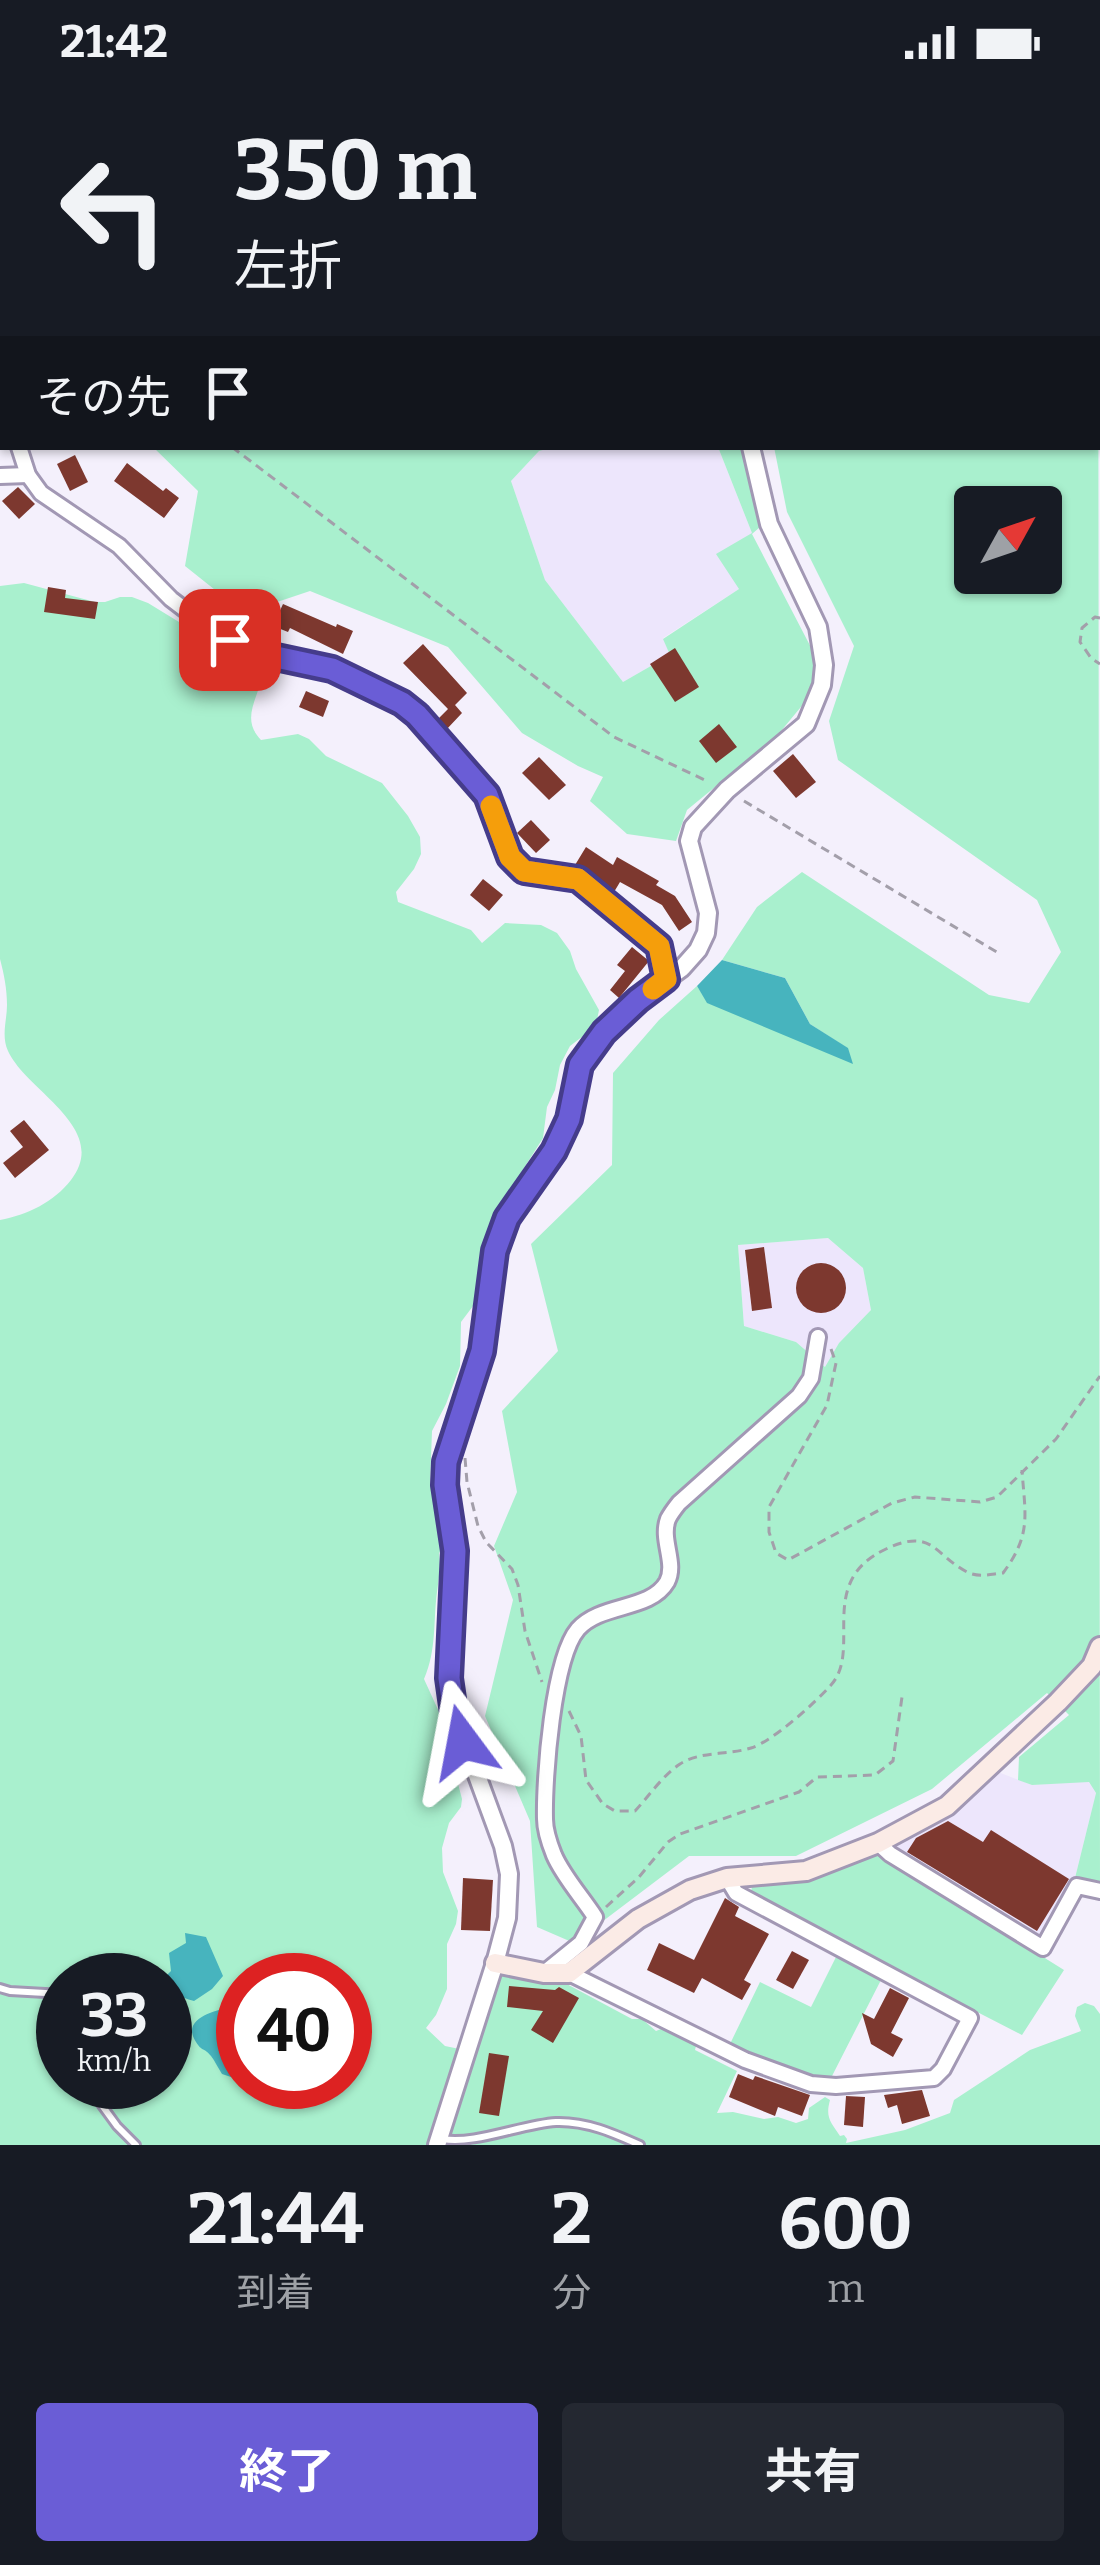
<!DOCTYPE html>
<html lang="ja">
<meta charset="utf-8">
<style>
body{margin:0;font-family:Bitter,"Noto Sans JP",serif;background:#242831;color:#f1f3f6;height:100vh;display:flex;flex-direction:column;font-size:45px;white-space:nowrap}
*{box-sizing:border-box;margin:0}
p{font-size:39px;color:#9ea1a6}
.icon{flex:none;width:66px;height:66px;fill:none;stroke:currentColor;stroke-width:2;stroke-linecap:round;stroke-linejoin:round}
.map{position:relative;height:2061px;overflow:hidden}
.side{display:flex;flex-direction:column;background:#171b24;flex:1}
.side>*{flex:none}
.hud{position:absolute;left:0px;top:0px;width:1101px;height:366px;box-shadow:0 3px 9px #0004;background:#171b24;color:#f1f3f6;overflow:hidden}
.needle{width:78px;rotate:50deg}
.fabs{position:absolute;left:954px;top:402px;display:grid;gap:24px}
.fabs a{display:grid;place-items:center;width:108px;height:108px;border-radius:12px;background:#171b24;box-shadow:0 3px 9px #0004;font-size:60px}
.speed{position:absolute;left:36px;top:1869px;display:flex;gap:24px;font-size:60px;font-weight:700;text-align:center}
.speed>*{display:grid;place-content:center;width:156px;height:156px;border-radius:50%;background:#171b24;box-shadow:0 3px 9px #0004;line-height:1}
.speed small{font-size:30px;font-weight:400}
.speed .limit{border:18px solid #d22;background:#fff;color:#111}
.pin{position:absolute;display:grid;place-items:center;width:102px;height:102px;color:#fff;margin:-51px;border-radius:24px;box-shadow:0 6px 18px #0006}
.me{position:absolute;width:132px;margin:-66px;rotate:347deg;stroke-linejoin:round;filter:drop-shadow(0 0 9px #0008)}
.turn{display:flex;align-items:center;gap:42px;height:252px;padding:0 36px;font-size:54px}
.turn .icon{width:156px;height:156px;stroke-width:2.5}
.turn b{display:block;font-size:84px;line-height:102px}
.then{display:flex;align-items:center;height:114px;padding:0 36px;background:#0003;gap:24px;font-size:45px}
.eta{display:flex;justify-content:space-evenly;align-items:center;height:204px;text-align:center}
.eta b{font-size:72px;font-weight:700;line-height:84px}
.button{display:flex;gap:24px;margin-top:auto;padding:24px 36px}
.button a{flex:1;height:138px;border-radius:12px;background:#6a5dd6;color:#fff;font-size:48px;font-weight:700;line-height:138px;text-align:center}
.button a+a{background:#242831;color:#f1f3f6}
.status{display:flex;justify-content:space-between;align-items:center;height:84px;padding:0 60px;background:#171b24;direction:ltr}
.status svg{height:33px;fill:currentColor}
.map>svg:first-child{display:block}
.built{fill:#ede6fc}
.green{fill:#a9f0ce;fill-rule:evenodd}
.water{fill:#47b4be}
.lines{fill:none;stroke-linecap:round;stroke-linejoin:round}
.stream{stroke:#47b4be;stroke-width:4.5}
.building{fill:#7d382f}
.service-casing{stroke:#a298b4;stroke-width:12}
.minor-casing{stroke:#a298b4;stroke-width:20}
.tertiary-casing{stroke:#a298b4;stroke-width:22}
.secondary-casing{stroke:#a298b4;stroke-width:24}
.path{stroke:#a39faa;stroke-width:3;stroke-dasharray:9 6;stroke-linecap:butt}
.service{stroke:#fff;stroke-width:6}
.minor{stroke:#fff;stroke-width:14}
.tertiary{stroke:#fff;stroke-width:16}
.secondary{stroke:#fbebe6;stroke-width:18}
.route-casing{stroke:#453c8b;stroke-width:30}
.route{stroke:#6a5dd6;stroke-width:21}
.slow{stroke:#f59e0b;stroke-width:21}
</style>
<div class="status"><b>21:42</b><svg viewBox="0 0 49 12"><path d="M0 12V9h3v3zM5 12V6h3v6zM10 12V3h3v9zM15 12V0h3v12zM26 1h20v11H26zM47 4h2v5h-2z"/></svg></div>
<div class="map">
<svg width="1100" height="2061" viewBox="0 0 1100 2061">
<rect width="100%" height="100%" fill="#f4f0fc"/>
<!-- built -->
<g class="built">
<path d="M554,363h164l34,86 -13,56 -76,49 7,17 -47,27 -78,-102 -34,-99 28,-30z"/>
<path d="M828,1154l35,30 8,42 -32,33 -13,25 -30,-26 -52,-16 -6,-81z"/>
<path d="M998,1688l34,13 56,-4 8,12 -21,85 -37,64 -146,-93z"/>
</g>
<!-- green -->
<g class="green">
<path d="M1098,12l2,1787 -25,-5 21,-85 -7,-11 -57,3 -14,-5 1,-23 50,-42 -22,-22 -115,96 -136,67h-107l-115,87 -37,-16 -7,-106 -45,-105 28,-116 -19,-54 23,-54 -15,-81 56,-60 -27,-107 81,-79 1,-92 46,-53 38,-34 11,17 139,45 -37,-24 -25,-46 -63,-18 35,-53 45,-35 187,123 40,8 32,-51 -24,-52 -199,-140 -9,-39 25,-75 -67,-134 -13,-65h324zM975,423h66v66h-66zM828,1154l35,30 8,42 -32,33 -14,24 -29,-25 -52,-16 -6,-81z"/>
<path d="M153,363h401l-15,4 -28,30 34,99 78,102 47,-27 -7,-16 76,-50 -23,-35 36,-21 -34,-86h24l18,80 -8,7 65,125 -7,37 -34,41 -89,73 -11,31 -49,-7 -37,-33 13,-24 -25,-11 -56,-33 -74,-86 -138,-56 -66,22 -59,-47 13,-75z"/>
<path d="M24,499l71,19h10l15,-5h12l16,6 98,60 14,21c-6,21 -17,37 1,56l37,-6 11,5 17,17 56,27 26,33 12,21 1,17 -7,15 -18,23 2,10 73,28 11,13 23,-20 36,2 16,8 13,18 6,18 23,41 -2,10 -6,10 -21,16 -10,19 -5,25 -8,17 -4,31 -52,82 -6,16 1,32 -4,26 -21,28 -1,44 -14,38 -14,27 -2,54 13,27 3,32 -7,9c2,14 0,24 -2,39 -4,30 0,57 -13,87l16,35 22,85 -1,8 -12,16 -7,25 1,24 15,39 -2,13 -9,20v45l-11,26 -10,13 19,18 29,6 28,-80 61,10 69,37h10l14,12 5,-2 25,9 10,8 -1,4 42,21 -20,42 16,-1 31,7 14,-2 18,6 12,-4 1,-11 16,-11 5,3c-5,18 1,22 10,36l4,-1 3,4 -1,4 59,-13 45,-17 4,-13 76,-50 51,-19 -6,-15 2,-9 8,-4 9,3 6,8v131h-1100v-925c27,-5 54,-18 71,-40 40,-52 -45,-89 -63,-129 -7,-15 -1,-31 -1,-46 0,-16 -3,-31 -7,-46v-373zM63,1896h102v102h-102zM243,1896h102v102h-102z"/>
<path d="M874,1767l190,119 -42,65 -272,-140 3,-12 51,-1z"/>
<path d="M837,1871l45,23 -51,100 -25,-4 -77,-28 31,-64 51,25z"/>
</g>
<!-- water -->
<g class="water">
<path d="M82,0h328l28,3h-353z"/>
<path d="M722,876l63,18 25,46 38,24 5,16 -146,-61 -10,-17z"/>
<path d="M185,1849l21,4 17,39 -11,13 -18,12c-15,-3 -23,-12 -31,-22l8,-8 -2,-18 17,-10z"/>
<path d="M232,1923l11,4v71h31l-13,12h-6l-15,-14 -18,-6c-4,-6 -7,-13 -11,-18 -7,-9 -9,-4 -15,-14 -16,-24 21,-32 36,-35z"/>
</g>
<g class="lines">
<!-- stream -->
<path class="stream" d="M0,321l3,2"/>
</g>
<!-- building -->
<g class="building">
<path d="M75,371l13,27 -18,9 -13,-27z"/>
<path d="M127,379l36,28 3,-3 13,10 -15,20 -50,-37z"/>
<path d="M18,403l17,17 -16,15 -17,-18z"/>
<path d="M48,503l18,3 -1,8 33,4 -3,17 -51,-7z"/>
<path d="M283,520l53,23 1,-3 16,7 -10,23 -53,-26 -2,4 -15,-6z"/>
<path d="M423,560l44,49 -12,12 7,8 -16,17 -9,-10 11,-11 -45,-46z"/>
<path d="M675,564l24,39 -24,15 -25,-38z"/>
<path d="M306,607l23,10 -6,16 -24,-10z"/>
<path d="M719,640l18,23 -21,16 -17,-22z"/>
<path d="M793,670l23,28 -20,16 -23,-27z"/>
<path d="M539,673l27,28 -17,15 -27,-27z"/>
<path d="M531,736l19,20 -14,13 -19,-20z"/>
<path d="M586,763l27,18 4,-8 42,24 -3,4 19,11 17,26 -13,9 -17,-26 -42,-23 -6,10 -10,-6 -29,-21z"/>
<path d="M483,795l20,16 -14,16 -19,-16z"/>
<path d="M632,863l17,14 -30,37 -9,-8 15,-19 -8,-6z"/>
<path d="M24,1036l25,30 -34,28 -12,-15 20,-16 -13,-16z"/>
<path d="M764,1163l8,61 -20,3 -7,-61z"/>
<circle cx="821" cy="1204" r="25"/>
<path d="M948,1737l35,21 8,-12 78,49 -32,52 -130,-79 9,-14z"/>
<path d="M463,1794l30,2 -3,51 -29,-1z"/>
<path d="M725,1814l14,9 -4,9 34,18 -25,46 7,4 -9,16 -40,-22 -8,15 -47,-23 12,-27 35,17z"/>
<path d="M792,1867l17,9 -16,29 -17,-9z"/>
<path d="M509,1902l46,4 4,-3 20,11 -26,45 -22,-13 12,-19 -36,-4z"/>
<path d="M890,1904l19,10 -18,35 12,6 -10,18 -22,-13 -9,-31 12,6z"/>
<path d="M489,1969l20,3 -10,60 -20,-3z"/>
<path d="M738,1990l15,6 2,-4 55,19 -8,21 -24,-9 -3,9 -46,-19z"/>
<path d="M922,2006l8,26 -28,8 -5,-19 -9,3 -4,-13z"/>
<path d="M846,2012l19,1 -2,30 -19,-2z"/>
</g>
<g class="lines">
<defs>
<g id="service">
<path d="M0,1904l10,3 53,3"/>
<path d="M85,1998l32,44 19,19"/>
<path d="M443,2055c30,6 80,-15 113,-17 30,-1 57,11 84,23"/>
</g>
<g id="minor">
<path d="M39,0l3,3"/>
<path d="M0,344l3,3"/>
<path d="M19,363l9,28 13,18 78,53 52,53 38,29 54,26 68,15 71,34 15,12 70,80 23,62 14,14 54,8 81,67 7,33"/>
<path d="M0,392l28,-1"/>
<path d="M878,1759l12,11 153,94 34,-62 23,5"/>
<path d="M544,1889l37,-30 14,-26c-13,-20 -32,-41 -41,-62 -4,-10 -9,-25 -9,-36 -1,-41 8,-161 33,-190 23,-26 72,-18 89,-47 10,-19 -7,-42 1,-63 3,-6 7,-11 11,-16l120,-107 12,-18 7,-41"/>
<path d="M569,1889l176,87 66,24 25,2 98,-8 9,-9 27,-51 -234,-125 -9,-15"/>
</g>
<g id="tertiary">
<path d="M797,3l3,-3"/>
<path d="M0,301l3,-1"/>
<path d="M437,2061l58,-182 12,-45 2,-44 -6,-28 -49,-133 -5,-35 6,-127 -10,-66v-23l37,-111 13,-100 12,-33 46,-67 16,-32 11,-54 24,-33 34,-32 44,-32 16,-18 8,-17 2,-20 -19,-72 4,-14 34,-37 79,-66 16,-39 2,-20 -6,-38 -49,-103 -18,-77"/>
</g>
<path id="secondary" d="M495,1879l49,10h25l69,-54 52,-29 37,-12 79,-7 72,-28 69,-37 111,-104 34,-36 8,-19"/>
</defs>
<!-- service casing -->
<use href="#service" class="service-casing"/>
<!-- minor casing -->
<use href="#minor" class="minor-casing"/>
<!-- tertiary casing -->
<use href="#tertiary" class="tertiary-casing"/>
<!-- secondary casing -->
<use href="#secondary" class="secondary-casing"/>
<!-- path -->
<g class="path">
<path d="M232,363l382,290 95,45"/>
<path d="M1100,534l-5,-1 -13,11 -2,14 11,16 9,6"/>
<path d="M744,717l256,153"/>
<path d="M831,1265l5,14 -9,42 -58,102v25l7,21 12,7 104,-57 23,-6 65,5 17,-5 59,-58 44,-63"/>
<path d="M465,1374l2,24 11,44 8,16 26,27 6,16 7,46 17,51"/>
<path d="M569,1627l12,25 5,44 17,24 12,7h20c14,-15 28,-36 45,-47 20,-13 49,-9 71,-16 22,-7 64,-45 80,-63 32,-36 -16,-103 55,-136 47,-22 48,6 81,23 12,6 24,2 36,1 29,-39 22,-58 19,-103"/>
<path d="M606,1823l33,-30 29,-35 12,-8 119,-42 18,-15 58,-2 18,-14 9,-64"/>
</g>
<!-- service -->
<use href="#service" class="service"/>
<!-- minor -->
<use href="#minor" class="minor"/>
<!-- tertiary -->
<use href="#tertiary" class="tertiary"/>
<!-- secondary -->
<use href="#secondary" class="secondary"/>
</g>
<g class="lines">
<defs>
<path id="route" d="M230,556l32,14 70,15 70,34 15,12 70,80 23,62 14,14 54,8 81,67 7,33 -28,21 -34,32 -24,33 -11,54 -15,32 -47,67 -12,33 -13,100 -36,111 -1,23 10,66 -6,127 5,35 9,29"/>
</defs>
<!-- route casing -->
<use href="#route" class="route-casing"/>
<!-- route -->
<use href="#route" class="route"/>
<!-- slow -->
<path class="slow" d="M491,722l19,51 14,14 54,8 81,67 7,33 -13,10"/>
</g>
</svg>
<div class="fabs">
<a><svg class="needle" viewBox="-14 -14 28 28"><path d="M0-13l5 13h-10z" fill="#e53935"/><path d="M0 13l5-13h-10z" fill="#9ea1a6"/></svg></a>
</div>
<div class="speed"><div>33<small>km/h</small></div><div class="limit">40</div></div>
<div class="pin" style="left:230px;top:556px;background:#d93025"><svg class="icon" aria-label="arrive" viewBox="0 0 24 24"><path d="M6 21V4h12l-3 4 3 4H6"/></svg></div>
<svg class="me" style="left:463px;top:1658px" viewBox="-20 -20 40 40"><path d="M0-17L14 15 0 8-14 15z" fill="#6a5dd6" stroke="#fff" stroke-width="4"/></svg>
<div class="hud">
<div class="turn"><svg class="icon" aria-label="left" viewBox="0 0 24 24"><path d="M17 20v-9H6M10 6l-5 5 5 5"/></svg><div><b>350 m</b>左折</div></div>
<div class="then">その先<svg class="icon" aria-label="arrive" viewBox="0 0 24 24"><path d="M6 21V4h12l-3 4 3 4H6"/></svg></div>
</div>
</div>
<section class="side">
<div class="eta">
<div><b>21:44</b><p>到着</p></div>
<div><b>2</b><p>分</p></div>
<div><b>600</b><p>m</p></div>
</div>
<div class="button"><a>終了</a><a>共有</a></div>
</section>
